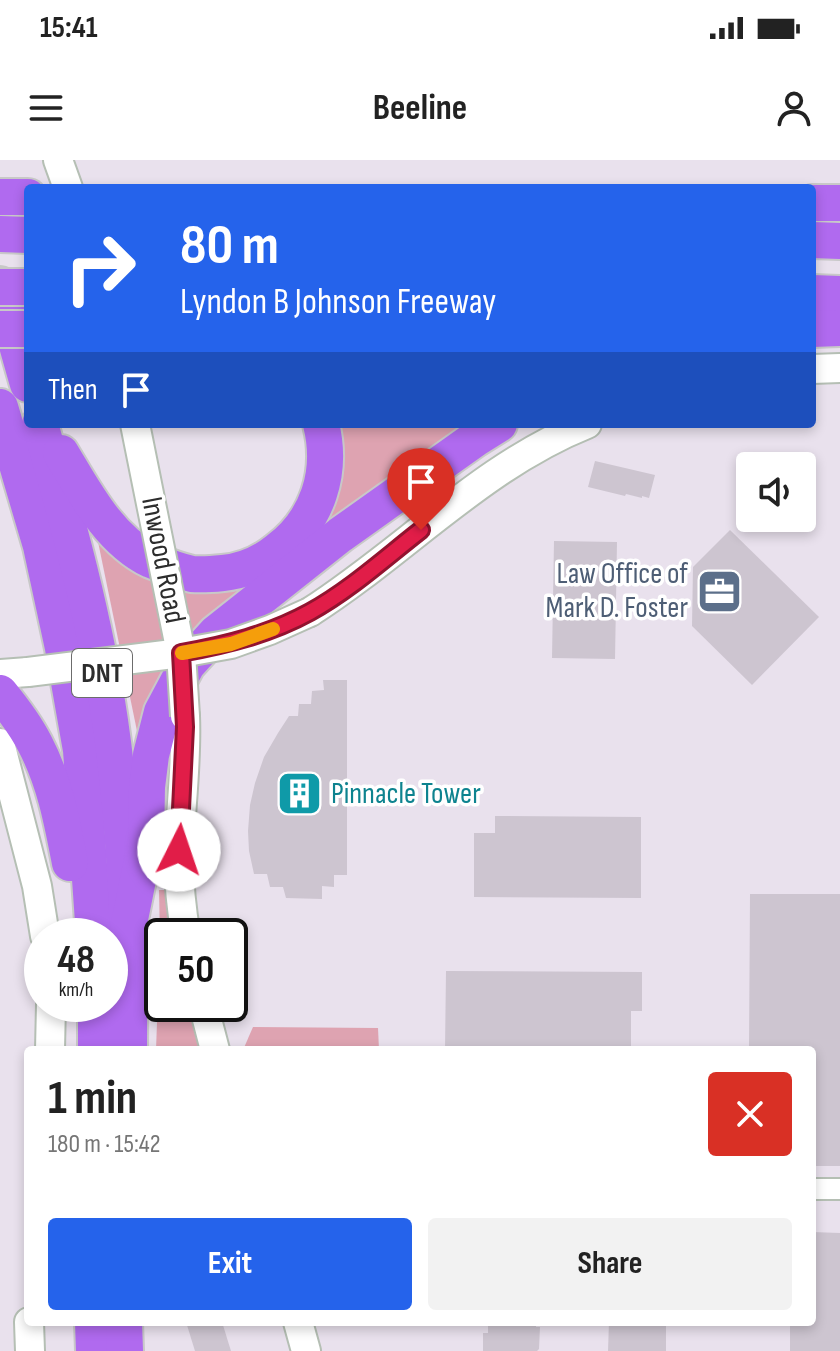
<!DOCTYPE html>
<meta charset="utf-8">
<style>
body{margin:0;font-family:"Sofia Sans Condensed",sans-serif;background:#f2f2f2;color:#222;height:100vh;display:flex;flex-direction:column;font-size:30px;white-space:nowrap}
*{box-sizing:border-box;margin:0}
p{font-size:26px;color:#767676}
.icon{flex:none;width:44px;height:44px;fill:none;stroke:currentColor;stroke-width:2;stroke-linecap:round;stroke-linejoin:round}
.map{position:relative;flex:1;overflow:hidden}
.side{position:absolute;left:24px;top:886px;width:792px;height:280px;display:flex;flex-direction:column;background:#fff;border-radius:8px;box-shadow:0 4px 12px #0003}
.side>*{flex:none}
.hud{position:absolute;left:24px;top:24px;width:792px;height:244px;border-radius:8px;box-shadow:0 4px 12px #0003;background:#2563eb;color:#fff;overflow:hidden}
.controls{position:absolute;left:736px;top:292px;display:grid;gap:16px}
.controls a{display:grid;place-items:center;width:80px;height:80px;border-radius:8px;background:#fff;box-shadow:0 4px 12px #0003;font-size:40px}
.speed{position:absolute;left:24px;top:758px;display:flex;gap:16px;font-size:40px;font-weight:700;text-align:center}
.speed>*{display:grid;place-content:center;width:104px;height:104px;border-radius:50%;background:#fff;box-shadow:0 4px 12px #0003;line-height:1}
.speed small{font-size:20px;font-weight:400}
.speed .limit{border:4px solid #111;border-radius:12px;background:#fff;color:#111}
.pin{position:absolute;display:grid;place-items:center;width:68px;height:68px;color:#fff;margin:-82px -34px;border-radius:50% 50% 50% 0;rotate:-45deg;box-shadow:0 0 8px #0007}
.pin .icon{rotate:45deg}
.me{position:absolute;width:88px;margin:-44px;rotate:4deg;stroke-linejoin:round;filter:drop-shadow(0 0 6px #0008)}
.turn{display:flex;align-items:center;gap:28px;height:168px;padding:0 24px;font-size:36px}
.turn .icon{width:104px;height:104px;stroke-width:2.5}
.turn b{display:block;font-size:56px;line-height:68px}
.then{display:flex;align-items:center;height:76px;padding:0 24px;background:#0003;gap:16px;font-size:30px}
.round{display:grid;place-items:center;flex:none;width:84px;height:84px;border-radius:8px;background:#f2f2f2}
.summary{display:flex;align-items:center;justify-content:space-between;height:136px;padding:0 24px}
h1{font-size:48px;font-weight:700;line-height:60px}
.action{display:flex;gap:16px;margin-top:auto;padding:16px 24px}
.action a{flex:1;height:92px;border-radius:8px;background:#2563eb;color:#fff;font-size:32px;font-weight:700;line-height:92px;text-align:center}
.action a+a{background:#f2f2f2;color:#222}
.status{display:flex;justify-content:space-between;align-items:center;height:56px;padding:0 40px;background:#fff;direction:ltr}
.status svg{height:22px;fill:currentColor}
header{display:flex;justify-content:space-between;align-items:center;height:104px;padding:0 24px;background:#fff;font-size:36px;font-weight:700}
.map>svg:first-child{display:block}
.green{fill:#dea3b1}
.building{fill:#cdc5d0}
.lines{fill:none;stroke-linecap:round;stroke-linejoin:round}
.street-casing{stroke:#b5bfb4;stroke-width:24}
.secondary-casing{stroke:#b5bfb4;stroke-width:32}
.highway-casing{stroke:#c8c8c8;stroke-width:40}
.street{stroke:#fff;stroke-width:20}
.secondary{stroke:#fff;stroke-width:28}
.highway{stroke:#b06aef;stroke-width:36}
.secondary-bridge-casing{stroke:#b5bfb4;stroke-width:32;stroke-linecap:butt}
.highway-bridge-casing{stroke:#c8c8c8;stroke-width:40;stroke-linecap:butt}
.secondary-bridge{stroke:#fff;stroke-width:28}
.highway-bridge{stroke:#b06aef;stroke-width:36}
.route-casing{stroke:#92132f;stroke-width:20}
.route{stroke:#e11d48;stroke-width:14}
.slow{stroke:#f59e0b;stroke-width:14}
.labels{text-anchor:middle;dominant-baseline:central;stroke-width:7;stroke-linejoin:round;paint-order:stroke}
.shield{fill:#fff;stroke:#6c6c6c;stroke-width:2}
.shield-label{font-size:28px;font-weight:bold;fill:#2d2d2d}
.street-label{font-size:30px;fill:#2d2d2d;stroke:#fff}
.service-label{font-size:30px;fill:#4e5e75;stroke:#fff;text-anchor:end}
.culture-label{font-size:30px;fill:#0d838f;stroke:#fff;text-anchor:start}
</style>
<div class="status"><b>15:41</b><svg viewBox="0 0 49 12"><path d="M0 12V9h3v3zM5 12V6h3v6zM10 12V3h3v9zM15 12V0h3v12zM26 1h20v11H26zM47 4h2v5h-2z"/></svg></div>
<header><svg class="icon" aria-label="menu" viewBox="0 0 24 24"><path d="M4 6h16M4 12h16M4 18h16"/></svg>Beeline<svg class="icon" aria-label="person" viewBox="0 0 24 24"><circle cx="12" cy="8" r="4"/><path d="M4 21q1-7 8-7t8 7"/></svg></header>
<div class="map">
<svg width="840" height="1191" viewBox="0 0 840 1191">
<rect width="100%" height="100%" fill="#e9e1ed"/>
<!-- green -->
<g class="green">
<path d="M336,264h143l-141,100 -14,-11z"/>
<path d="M96,372l160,43 -110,156h-9z"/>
<path d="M159,730h6l7,46h-10v68h24l15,46h-45l4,-110z"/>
<path d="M253,867l125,1 1,22h-136z"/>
</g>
<!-- building -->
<g class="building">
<path d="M595,301l60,14 -6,23 -7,-2v2l-16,-4 -1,2 -37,-9z"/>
<path d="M730,370l89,87 -67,68 -60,-59 1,-59z"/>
<path d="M554,381l63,1 -2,117 -63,-1z"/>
<path d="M323,520h24v195h-13v12l-12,-1v13l-36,-1 -3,-11h-13l-3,-13h-13l-5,-23 -1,-20 2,-26 5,-22 9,-26 14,-24 11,-17h9l1,-12h12l1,-13 12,-1z"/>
<path d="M495,656l146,1v81l-167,-1v-64h21z"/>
<path d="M750,734h90v272h-28v-116h-63z"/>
<path d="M446,811l196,1v39h-11v39h-186z"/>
<path d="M812,1072l28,1v118h-50v-29h22z"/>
<path d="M186,1162h36l9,29h-36z"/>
<path d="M488,1162h48v5h4l-1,22 -2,2h-54v-18h5z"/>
<path d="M609,1162h57v29h-58z"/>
</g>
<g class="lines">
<defs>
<path id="street" d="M812,1029h28"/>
<g id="secondary">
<path d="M58,0l10,28"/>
<path d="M812,209l28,-1"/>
<path d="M310,452c94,-60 172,-146 277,-188"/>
<path d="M0,514l28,-2"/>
<path d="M185,556c2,44 -4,88 -6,132 -1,30 2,59 7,88"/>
<path d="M0,583l37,143 8,50"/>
<path d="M203,844l12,46"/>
<path d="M50,890l1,-46"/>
<path d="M29,1162l1,29"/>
<path d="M298,1162l8,29"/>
</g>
<g id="highway">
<path d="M0,37h28"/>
<path d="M812,43h28"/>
<path d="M0,74l28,1"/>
<path d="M812,80l28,1"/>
<path d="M0,125l28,99"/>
<path d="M812,133l28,1"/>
<path d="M812,169l28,-1"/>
<path d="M0,247l41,139 22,102 18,102 13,186"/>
<path d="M40,264c28,98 55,196 70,297 16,109 20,219 19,329"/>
<path d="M61,293c23,38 48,87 90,107 12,5 28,11 41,14 10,1 21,0 31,-1 21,-2 39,-10 55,-23 40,-30 55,-78 43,-126"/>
<path d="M0,533c13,16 26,33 35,51 20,38 27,78 35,119"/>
<path d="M128,769l18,-89 1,-53 4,-32 11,-43 25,-47 29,-32 124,-98 135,-96 24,-15"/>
<path d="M96,890v-46"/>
<path d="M93,1162l1,29"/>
<path d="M124,1162l1,29"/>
</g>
</defs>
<!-- street casing -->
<use href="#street" class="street-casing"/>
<!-- secondary casing -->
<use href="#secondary" class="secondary-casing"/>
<!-- highway casing -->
<use href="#highway" class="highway-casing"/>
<!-- street -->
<use href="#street" class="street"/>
<!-- secondary -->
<use href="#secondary" class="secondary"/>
<!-- highway -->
<use href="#highway" class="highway"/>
<defs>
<g id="secondary-bridge">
<path d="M135,264l42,209 4,20 4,63"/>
<path d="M28,512l153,-19 50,-9 39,-14 40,-18"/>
</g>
<g id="highway-bridge">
<path d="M0,127h28"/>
<path d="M0,169h28"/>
</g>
</defs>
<!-- secondary-bridge casing -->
<use href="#secondary-bridge" class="secondary-bridge-casing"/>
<!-- highway-bridge casing -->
<use href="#highway-bridge" class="highway-bridge-casing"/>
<!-- secondary-bridge -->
<use href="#secondary-bridge" class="secondary-bridge"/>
<!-- highway-bridge -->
<use href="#highway-bridge" class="highway-bridge"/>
</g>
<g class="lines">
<defs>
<path id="route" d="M179,690l6,-123 -4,-74c45,-8 89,-19 129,-41 40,-22 75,-54 111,-82"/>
</defs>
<!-- route casing -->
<use href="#route" class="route-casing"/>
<!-- route -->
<use href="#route" class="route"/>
<!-- slow -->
<path class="slow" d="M182,493l49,-9 42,-15"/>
</g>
<!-- icons -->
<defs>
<symbol id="office-square" viewBox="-11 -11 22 22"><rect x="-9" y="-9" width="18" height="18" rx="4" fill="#5c6f8a" stroke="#fff"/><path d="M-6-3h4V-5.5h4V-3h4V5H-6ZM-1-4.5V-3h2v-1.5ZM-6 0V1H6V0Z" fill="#fff"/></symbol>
<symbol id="building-square" viewBox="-11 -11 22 22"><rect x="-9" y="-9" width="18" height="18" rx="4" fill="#0f9aa8" stroke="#fff"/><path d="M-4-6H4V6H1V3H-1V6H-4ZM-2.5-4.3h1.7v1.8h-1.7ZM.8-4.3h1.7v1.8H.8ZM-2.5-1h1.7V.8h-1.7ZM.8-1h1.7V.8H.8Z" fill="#fff"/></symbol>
</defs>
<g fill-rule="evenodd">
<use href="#office-square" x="694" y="406" width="51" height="51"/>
<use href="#building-square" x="274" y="608" width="51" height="51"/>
</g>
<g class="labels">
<!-- shield labels -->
<rect class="shield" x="72" y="489" width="60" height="48" rx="6"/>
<g class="shield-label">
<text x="102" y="513">DNT</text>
</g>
<!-- street labels -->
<g class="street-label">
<text transform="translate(163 400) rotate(79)">Inwood Road</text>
</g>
<!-- service labels -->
<g class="service-label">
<text x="688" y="414">Law Office of<tspan x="688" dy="34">Mark D. Foster</tspan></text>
</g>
<!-- culture labels -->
<g class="culture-label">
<text x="331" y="634">Pinnacle Tower</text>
</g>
</g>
</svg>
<div class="controls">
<a><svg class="icon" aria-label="sound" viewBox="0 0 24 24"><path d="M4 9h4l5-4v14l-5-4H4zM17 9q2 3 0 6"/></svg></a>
</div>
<div class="speed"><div>48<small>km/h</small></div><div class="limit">50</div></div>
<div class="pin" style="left:421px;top:370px;background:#d93025"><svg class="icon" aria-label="arrive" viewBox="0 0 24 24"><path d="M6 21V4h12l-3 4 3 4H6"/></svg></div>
<svg class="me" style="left:179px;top:690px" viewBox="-20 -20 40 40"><circle r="19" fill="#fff"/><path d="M0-13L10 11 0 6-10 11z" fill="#e11d48"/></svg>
<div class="hud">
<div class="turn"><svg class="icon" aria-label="right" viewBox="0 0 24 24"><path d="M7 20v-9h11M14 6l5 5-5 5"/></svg><div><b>80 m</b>Lyndon B Johnson Freeway</div></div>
<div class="then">Then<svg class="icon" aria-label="arrive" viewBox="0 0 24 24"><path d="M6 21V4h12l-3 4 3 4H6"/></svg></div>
</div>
<section class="side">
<div class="summary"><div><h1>1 min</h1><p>180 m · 15:42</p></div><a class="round" style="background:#d93025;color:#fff"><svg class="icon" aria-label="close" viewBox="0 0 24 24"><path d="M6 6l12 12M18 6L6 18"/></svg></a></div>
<div class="action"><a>Exit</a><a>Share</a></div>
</section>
</div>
